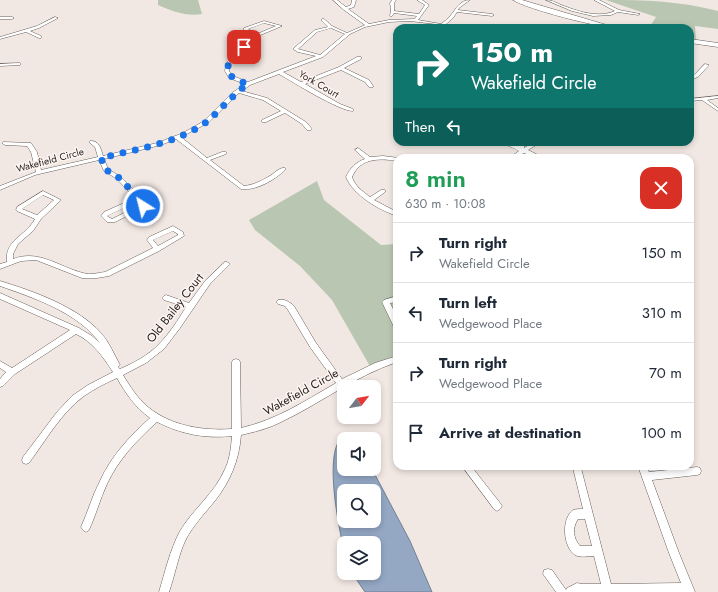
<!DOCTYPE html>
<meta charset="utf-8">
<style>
body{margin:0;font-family:Jost,sans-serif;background:#f6f6f7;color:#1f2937;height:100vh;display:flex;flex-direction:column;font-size:15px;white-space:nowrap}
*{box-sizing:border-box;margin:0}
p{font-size:13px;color:#747a83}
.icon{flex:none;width:22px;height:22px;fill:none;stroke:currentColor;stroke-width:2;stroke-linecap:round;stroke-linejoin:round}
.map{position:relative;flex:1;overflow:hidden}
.drawer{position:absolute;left:393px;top:154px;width:301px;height:316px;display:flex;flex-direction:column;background:#fff;border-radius:12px;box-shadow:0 2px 6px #0003}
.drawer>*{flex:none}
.hud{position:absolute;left:393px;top:24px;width:301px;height:122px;border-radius:12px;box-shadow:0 2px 6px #0003;background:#0f766e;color:#fff;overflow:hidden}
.needle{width:26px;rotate:59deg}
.buttons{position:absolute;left:337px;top:380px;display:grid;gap:8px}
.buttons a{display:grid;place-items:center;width:44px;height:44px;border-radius:8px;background:#fff;box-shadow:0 2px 6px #0003;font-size:20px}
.pin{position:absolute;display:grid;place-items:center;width:34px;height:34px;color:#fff;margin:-17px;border-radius:8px;box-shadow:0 2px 6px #0006}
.me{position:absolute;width:44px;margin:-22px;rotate:324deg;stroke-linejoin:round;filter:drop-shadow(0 0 3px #0008)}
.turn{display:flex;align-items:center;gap:14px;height:84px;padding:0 12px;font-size:18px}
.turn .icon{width:52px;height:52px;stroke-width:2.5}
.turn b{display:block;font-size:28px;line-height:34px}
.then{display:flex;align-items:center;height:38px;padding:0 12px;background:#0003;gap:8px;font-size:15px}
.round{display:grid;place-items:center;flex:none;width:42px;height:42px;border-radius:12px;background:#f6f6f7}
.summary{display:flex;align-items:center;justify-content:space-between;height:68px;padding:0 12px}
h1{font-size:24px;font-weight:600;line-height:30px;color:#1e9e55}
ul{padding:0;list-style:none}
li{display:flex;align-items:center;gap:12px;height:60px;padding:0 12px;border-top:1px solid #e0e1e3}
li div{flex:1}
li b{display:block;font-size:15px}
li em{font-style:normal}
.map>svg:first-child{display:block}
.green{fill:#b9c7b2}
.water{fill:#94a8c4;stroke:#727f92;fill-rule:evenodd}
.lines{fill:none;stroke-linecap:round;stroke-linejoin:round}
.minor-casing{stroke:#675f5a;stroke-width:1}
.primary-casing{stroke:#675f5a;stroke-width:1}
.minor{fill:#fff;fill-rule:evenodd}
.primary{fill:#fff;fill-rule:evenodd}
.route{stroke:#1a73e8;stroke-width:7;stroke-dasharray:0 12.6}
.labels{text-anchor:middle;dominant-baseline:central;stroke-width:3;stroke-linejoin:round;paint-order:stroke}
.far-street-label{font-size:10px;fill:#231f1e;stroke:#fff5f0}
.street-label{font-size:12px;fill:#231f1e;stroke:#fff5f0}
</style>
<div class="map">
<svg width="718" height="592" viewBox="0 0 718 592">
<rect width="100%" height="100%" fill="#f2e8e3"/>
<!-- green -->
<g class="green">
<path d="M158,0h40l4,14c-14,3 -31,-3 -44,-9z"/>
<path d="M606,0c40,0 74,1 112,11v18l-23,-3 1,14 -6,-2v-10h-41l7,-11z"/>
<path d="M317,181l7,19 57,45 16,-1v119l-26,5 -39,-68 -32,-34 -45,-36 -6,-10z"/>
</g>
<!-- water -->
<path class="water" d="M341,438l5,1h-2v30h28l38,72 22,51h-67l-13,-19h22v-30h-30v8c-5,-24 -20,-94 -3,-113zM344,491h30v30h-30z"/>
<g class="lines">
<defs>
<g id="minor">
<path d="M333,0h4l9,7 5,-2 1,-5h4l-2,7 -6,2 21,15 20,-4 25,-1 3,-3 -23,-3 -2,3h-2l1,-6 -1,-7 2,-3h4l-2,3v8l25,3 6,-9 -8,-5h5l7,5 -11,15 23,4c4,-3 8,-6 10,-9 5,-6 9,-15 19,-15l-11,8 -1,2 34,4 2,1 -2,1 -35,-4 -4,6 -8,7 10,3h-6l-14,-4 -25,-3 -21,1 -24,5 -15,7 -27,23 -40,15 18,10 38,-15 18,-10h4v2l-17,9 25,12 4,6v1h-4l-4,-5 -24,-12 -36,14 35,20 13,5v2c-14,0 -60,-29 -74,-37l-29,11 -8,6 25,7 39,24 6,7 -1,1h-4l-5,-6 -17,-11 -19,9h-4v-2l19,-9 -18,-11 -24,-7 -31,30 -27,14 26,21 15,-6h4v2l-16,6 34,26c9,-1 17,-5 24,-9 6,-3 11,-10 17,-9l1,1c-11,11 -30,22 -45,20l-65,-50 -15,6 -57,14 4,10 13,8 14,14 5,9 6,4 -1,3 -30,15h-8l-6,-6 3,-4 29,-13 -3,-6 -13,-14 -13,-8 -5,-11 -64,15 -35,15v-4l36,-14 -5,-20 -4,-6 -22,-1 -3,-2 1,-1 28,1 6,9 4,18 57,-13 -3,-10 -5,-4v-2c9,-1 11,8 13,15l54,-13 26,-10 21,-12 28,-28 13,-9 -16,-6 -4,-7 1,-8 28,-28 -10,-5v-2l20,-7 18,5 -24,10 -28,28 -1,7 4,5 15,6 68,-26 -18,-4 -5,-3 22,-19 13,-3 -6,-6v-2h2l8,7 15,7 18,-8 -21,-15zM264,23l12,3 -19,8 -9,-5zM331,28l14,6 -25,21 -22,-6 19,-17zM136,202l4,3 -28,14 -5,-3z"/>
<path d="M546,0c7,0 12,4 18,6 16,6 35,12 51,5l-21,-11h5l20,10 21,4 -2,1 -20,-3 -7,3 -18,1 -21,-5z"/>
<path d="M0,17h12l2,1 -2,1h-12z"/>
<path d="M55,17l3,1 -19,10 -9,3 11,5v2h-2l-13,-6 -26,7v-2l37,-11z"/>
<path d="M530,25h2l1,3h-4z"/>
<path d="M18,63h2v2l-20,1v-2z"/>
<path d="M705,64l4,1 -11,12 -8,3v-3l4,-2z"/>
<path d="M718,96v2l-11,2 11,8v3l-16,-11 -12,1v-2z"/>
<path d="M501,142h7l11,4v-2l3,-2h7l-5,4v2l10,-6h7l-13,8 16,8h-8l-12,-5 -9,5h-6l10,-7z"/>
<path d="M612,142h6l1,1 -3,2z"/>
<path d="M358,148l12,9 13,-1 16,2h-2v3c-18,-3 -37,-3 -45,16 3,9 10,14 18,20l11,-7h4v2l-11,8 23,12v4c-18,-6 -44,-21 -51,-39 4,-9 10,-15 19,-18l-9,-8 -1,-1z"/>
<path d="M43,191l18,9 -20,19 -8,12 -15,13 -5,10v5c26,-10 46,8 70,14 7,2 15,0 22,-1l48,-24 -6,-8 2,-3 24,-11 10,6 1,4 -25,15 -50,25 -12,2h-15l-46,-18 -15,1 -21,8v-5l7,-2c-3,-22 19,-26 28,-43l-18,-8 -1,-1 1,-3zM43,195l11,5 -17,15 -15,-6zM173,231l5,3v1l-20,11 -5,-6z"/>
<path d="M225,262h2l3,2 -20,20 -30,44 -16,21 -18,14 -23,12c7,11 14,23 25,32 23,19 55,24 84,22v-67l1,-2 3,-1 3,1 1,2 1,66c35,-8 64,-27 95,-45l-26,-36 -22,-37 -3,-4 -7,-2 -2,-2 2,-2c5,-2 12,2 16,6l22,37 26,36 33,-16 22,-7v6c-44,15 -77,42 -118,61 -12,6 -25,9 -38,12 -2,26 -11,47 -27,67 -10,12 -21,24 -28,37 -8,17 -11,36 -17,53h-10c6,-20 11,-42 21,-61 13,-22 35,-38 45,-62 5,-10 6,-22 7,-33 -27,3 -51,-2 -75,-14 -20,18 -39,38 -50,62 -7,15 -11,31 -18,46l-3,2 -3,-2 -2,-3c7,-15 11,-31 19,-46 11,-25 30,-45 50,-63 -15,-11 -24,-24 -33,-40 -11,5 -23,11 -33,18 -23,17 -38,44 -55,67l-3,1 -3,-1 -1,-3 1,-3 34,-45 15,-16 16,-11 25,-13c-10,-15 -20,-30 -37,-38l-61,40 -12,12 -3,1v-8l6,-7 -6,-4v-7l12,7 58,-38 -70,-31v-6l79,35 13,8 8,7c-23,-31 -66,-45 -100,-57v-5c33,10 78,26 101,52 8,9 13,21 19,32l-2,2 2,2c13,-6 28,-13 39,-25 11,-11 19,-24 27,-37l-22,-7 -2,-2 2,-2 2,-1 23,8 16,-22z"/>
<path d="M397,296v6l-7,1 7,14v11l-3,-1 -12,-25 2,-2z"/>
<path d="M462,466h9l29,37 2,3 -2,3 -3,2 -3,-2z"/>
<path d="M573,466h8v2l30,116 70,-1 -12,-30 -31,-87h8l3,6 48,-5 3,1 1,3 -1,3 -3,1 -45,5 27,73 16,39h-139l-13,-18 1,-4 4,-1 4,1 14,20 1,-2 10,-5 5,1h19l-7,-28c-5,0 -14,2 -19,-1 -12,-8 -14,-36 -2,-45 3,-1 7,-1 10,-1l-10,-41zM578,519h7l7,27h-12c-7,-8 -8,-18 -2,-27z"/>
</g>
<g id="primary">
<path d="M513,0h9l95,28c-17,0 -91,-19 -104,-28z"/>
<path d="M690,39l28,4v4l-28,-4z"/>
</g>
</defs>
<!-- minor casing -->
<use href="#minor" class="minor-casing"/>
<!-- primary casing -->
<use href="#primary" class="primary-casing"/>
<!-- minor -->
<use href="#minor" class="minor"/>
<!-- primary -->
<use href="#primary" class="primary"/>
</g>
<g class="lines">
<!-- route -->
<path class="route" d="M143,206l-6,-6 -4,-8 -16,-16 -11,-6 -5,-12c35,-9 74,-14 104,-35 15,-12 27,-28 43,-39 -31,-11 -23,-17 -4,-37"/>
</g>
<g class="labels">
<!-- far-street labels -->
<g class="far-street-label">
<text transform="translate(319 84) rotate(30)">York Court</text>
<text transform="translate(50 160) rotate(-15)">Wakefield Circle</text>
</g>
<!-- street labels -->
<g class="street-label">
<text transform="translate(175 308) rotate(-52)">Old Bailey Court</text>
<text transform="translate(301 392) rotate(-29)">Wakefield Circle</text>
</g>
</g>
</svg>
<div class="buttons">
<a><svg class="needle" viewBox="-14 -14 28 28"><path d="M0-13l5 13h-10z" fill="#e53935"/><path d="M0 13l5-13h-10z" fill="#747a83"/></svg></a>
<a><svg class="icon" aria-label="sound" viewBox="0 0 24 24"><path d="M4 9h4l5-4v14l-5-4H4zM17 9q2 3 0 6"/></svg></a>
<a><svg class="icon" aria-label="search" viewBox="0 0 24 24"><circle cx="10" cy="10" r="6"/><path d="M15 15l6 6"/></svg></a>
<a><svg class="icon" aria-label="layers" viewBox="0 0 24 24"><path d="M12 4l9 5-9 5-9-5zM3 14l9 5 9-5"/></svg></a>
</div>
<div class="pin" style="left:244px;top:47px;background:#d93025"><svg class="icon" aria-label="arrive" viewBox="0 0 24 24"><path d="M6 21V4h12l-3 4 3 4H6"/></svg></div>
<svg class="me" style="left:143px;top:206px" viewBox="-20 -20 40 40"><circle r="17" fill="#1a73e8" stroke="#fff" stroke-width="3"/><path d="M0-11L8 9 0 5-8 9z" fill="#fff"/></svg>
<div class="hud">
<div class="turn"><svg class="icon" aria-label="right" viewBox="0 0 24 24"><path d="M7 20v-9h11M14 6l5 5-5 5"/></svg><div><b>150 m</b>Wakefield Circle</div></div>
<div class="then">Then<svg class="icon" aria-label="left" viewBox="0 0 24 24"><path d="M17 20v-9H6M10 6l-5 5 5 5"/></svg></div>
</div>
<section class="drawer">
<div class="summary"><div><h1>8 min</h1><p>630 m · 10:08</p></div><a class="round" style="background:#d93025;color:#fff"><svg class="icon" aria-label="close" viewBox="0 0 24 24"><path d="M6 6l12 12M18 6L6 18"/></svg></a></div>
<ul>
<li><svg class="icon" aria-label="right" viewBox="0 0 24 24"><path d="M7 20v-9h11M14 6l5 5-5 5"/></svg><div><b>Turn right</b><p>Wakefield Circle</p></div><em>150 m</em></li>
<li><svg class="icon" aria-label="left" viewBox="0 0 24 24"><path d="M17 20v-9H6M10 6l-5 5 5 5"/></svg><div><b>Turn left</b><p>Wedgewood Place</p></div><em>310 m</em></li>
<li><svg class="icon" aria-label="right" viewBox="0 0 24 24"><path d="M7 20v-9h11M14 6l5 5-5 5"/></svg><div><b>Turn right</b><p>Wedgewood Place</p></div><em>70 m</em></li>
<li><svg class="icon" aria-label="arrive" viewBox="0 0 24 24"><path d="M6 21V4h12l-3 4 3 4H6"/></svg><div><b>Arrive at destination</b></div><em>100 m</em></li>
</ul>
</section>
</div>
